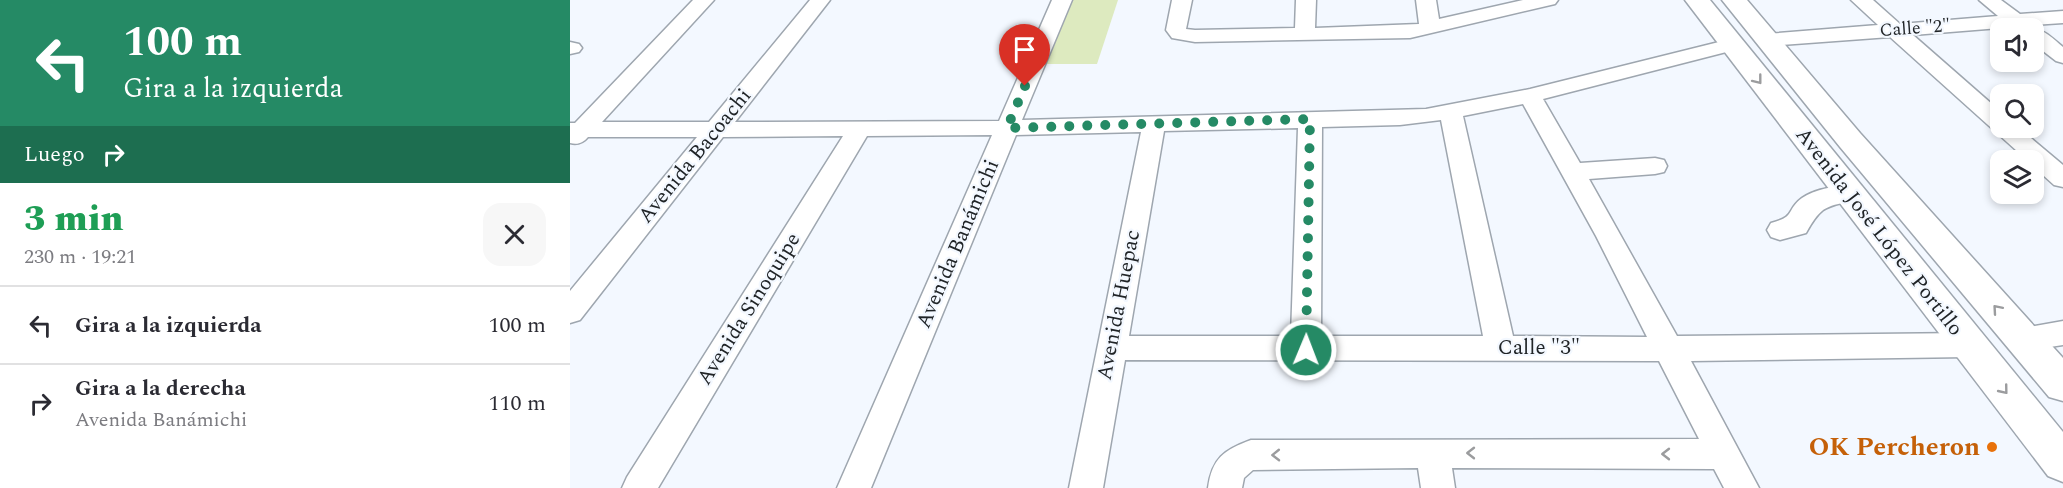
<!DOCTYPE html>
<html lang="es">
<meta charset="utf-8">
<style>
body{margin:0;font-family:Spectral,serif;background:#f7f7f7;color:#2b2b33;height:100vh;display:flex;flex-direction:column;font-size:22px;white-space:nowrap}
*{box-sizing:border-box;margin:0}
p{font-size:20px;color:#7c7c81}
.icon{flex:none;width:33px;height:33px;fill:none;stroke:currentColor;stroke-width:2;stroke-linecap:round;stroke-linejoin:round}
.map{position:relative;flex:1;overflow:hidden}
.details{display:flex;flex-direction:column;background:#fff;width:570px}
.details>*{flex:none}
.top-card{background:#258a65;color:#fff;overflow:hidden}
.controls{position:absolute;left:1420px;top:18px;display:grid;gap:12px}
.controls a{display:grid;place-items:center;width:54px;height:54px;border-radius:12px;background:#fff;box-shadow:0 3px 9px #0003;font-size:30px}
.pin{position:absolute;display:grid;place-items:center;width:51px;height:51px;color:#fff;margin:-62px -26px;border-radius:50% 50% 50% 0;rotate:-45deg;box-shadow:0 0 6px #0007}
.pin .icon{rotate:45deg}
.me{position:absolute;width:66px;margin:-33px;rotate:1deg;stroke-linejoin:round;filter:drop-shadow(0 0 4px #0008)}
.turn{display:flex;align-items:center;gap:21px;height:126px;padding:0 24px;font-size:27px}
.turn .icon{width:78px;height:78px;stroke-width:2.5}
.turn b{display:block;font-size:42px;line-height:51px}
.then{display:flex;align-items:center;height:57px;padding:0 24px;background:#0003;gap:12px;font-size:22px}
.round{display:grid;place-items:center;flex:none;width:63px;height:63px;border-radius:18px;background:#f7f7f7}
.head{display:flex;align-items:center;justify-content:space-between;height:102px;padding:0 24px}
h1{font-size:36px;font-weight:800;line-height:45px;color:#1e9e55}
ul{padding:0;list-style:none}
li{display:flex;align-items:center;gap:18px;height:78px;padding:0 24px;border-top:2px solid #e1e1e2}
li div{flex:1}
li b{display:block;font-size:22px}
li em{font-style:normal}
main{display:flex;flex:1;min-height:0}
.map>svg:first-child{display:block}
.green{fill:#ddeabf}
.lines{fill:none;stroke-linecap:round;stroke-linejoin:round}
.minor-casing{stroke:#9ea6af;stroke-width:3}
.major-casing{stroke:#9ea6af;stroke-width:3}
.minor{fill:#fff;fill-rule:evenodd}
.major{fill:#fff;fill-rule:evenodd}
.oneway{stroke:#9b9c9e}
.route{stroke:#258a65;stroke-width:10;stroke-dasharray:0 18}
.food-dot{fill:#e8710a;stroke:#f3f8ff;stroke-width:2}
.labels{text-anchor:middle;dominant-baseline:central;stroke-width:4.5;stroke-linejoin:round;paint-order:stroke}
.far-street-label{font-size:18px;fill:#202427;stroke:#f3f8ff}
.street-label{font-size:21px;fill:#202427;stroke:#f3f8ff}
.near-food-label{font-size:26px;font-weight:bold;fill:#c56008;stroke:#f3f8ff;text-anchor:end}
</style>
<main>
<section class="details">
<div class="top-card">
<div class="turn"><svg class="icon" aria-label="left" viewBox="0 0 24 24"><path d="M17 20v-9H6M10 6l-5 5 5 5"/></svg><div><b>100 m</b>Gira a la izquierda</div></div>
<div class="then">Luego<svg class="icon" aria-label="right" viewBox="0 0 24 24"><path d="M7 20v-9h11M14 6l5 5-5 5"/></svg></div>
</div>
<div class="head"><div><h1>3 min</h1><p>230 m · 19:21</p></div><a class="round"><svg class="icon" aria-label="close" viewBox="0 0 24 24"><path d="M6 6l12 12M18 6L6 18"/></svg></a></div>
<ul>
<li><svg class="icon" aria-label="left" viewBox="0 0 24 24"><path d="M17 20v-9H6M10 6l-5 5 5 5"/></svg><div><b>Gira a la izquierda</b></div><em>100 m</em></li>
<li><svg class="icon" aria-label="right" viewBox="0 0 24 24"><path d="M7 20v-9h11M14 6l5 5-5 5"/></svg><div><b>Gira a la derecha</b><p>Avenida Banámichi</p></div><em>110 m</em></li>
</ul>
</section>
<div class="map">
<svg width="1493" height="488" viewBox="0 0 1493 488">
<rect width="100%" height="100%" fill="#f3f8ff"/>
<!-- green -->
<path class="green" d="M499,0h49l-21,64h-55z"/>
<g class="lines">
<defs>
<g id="minor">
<path d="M123,0h21l-112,122h107l101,-122h20l-95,122 264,-1 53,-121h20l-50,120 404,-11 104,-20 201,-50 7,2 3,4 -3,4 -195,50 37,64 75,-5 9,2 3,6 -3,6 -9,2 -66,5 88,157 291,-3 11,3 4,9 -4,9 -11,3 -277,4 68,127h-35l-10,-19 -262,-1 3,20h-34l-3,-20 -165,2 -9,8 -2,10h-34c4,-30 16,-38 43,-48l448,-1 -40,-78 -534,-1 -22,128h-34l72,-356 -125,3 -145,353h-34l155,-353 -125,1 -209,352h-36l5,-11 216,-341 -120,1 -143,183 -10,3v-32l127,-154h-109c-5,6 -10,8 -18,6v-20h5zM953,104l73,132 51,101 -134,-1 -50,-220zM871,120l42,216h-162l1,-209 78,-2zM728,128l-7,208h-162l35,-205z"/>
<path d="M602,0h20l-6,29 9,1 100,-2 1,-28h20l-1,28 104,-4 -3,-24h20l3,19 84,-19h35l-3,4 -145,34 -215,4 -23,-4 -6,-8z"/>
<path d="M1281,0h22l27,24 98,-8 -19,-16h22l19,14 43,-3v12l-30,2 -2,3 -19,-1 -99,8 88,77v16h18l44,37v22l-9,-2 -20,-18v-7h-7l-137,-123 -123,9 -7,-2 -3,-4 3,-4 7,-2 111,-9z"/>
<path d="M1461,28c13,1 22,11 32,19v16l-7,-2 -22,-17v-16z"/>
<path d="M0,42l9,2 3,4 -3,4 -9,2z"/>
<path d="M1278,184l9,3 4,6 -4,6c-31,9 -34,4 -51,34l-26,7 -9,-3 -4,-7 4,-7c26,-7 14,-12 31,-25 13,-9 31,-11 46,-14z"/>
<path d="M1493,321v24l-40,6 -11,-3 -4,-9 4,-9z"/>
</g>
<g id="major">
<path d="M1115,0h25l353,432v50l-15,-6z"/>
<path d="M1152,0h25l113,133 203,225v43l-14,-4 -209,-250z"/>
</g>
</defs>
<!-- minor casing -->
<use href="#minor" class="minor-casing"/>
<!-- major casing -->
<use href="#major" class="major-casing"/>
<!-- minor -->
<use href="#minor" class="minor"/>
<!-- major -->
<use href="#major" class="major"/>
</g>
<!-- one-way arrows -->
<defs><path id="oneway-chevron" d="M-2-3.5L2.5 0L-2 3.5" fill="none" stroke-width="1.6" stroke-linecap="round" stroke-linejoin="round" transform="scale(1.5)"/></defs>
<g class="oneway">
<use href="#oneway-chevron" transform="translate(1188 80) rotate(52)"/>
<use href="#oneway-chevron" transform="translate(1427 309) rotate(-131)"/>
<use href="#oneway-chevron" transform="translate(1434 390) rotate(51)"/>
<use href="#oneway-chevron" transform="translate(901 453) rotate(-180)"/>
<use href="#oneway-chevron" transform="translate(1096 454) rotate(-180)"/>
<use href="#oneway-chevron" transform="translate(706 455) rotate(179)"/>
</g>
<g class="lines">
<!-- route -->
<path class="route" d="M455,86l-18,42 303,-9 -4,231"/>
</g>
<!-- markers -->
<circle class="food-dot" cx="1422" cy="447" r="6"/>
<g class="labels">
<!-- far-street labels -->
<g class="far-street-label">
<text transform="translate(1345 28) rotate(-4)">Calle "2"</text>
</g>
<!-- street labels -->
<g class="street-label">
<text transform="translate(125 156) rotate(-51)">Avenida Bacoachi</text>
<text transform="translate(1309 232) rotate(52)">Avenida José López Portillo</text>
<text transform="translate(388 244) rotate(-67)">Avenida Banámichi</text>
<text transform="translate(549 305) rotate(-79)">Avenida Huepac</text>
<text transform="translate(179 309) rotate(-58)">Avenida Sinoquipe</text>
<text x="969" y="348">Calle "3"</text>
</g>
<!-- near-food labels -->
<g class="near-food-label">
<text x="1410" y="447">OK Percheron</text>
</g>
</g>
</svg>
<div class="controls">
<a><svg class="icon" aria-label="sound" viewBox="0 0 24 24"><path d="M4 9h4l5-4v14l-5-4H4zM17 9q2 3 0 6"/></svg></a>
<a><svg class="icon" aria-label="search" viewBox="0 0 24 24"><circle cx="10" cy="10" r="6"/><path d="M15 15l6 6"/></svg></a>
<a><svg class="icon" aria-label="layers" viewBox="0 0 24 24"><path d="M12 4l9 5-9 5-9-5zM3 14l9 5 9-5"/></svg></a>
</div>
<div class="pin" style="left:455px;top:86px;background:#d93025"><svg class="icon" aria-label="arrive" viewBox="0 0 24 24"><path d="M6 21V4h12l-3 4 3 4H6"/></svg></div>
<svg class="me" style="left:736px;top:350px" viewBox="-20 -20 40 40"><circle r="17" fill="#258a65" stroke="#fff" stroke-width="3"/><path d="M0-11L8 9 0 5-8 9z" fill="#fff"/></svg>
</div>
</main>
